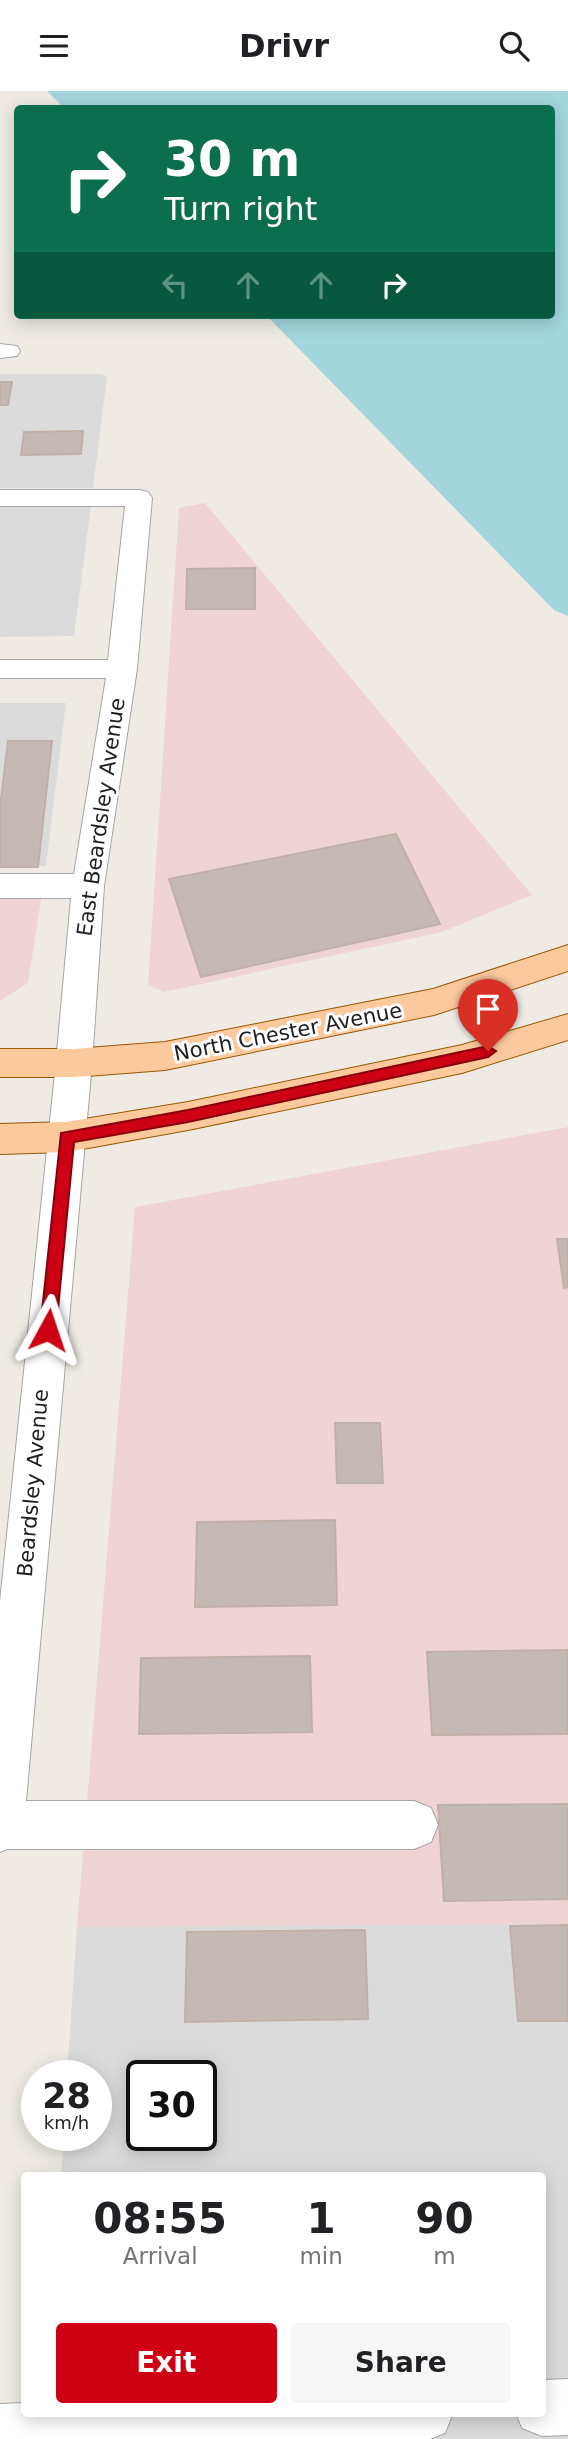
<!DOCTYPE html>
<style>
body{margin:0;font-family:"DejaVu Sans",sans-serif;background:#f6f6f6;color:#202124;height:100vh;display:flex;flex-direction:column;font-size:26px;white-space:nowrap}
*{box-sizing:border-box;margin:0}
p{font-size:23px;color:#757577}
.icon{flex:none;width:38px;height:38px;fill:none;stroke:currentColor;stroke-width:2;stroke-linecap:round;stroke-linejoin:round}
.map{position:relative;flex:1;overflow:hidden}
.details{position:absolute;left:21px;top:2081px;width:525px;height:245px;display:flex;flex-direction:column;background:#fff;border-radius:7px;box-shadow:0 4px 18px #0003}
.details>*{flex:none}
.banner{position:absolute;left:14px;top:14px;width:541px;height:214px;border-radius:7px;box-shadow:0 4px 18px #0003;background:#0b6e4f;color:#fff;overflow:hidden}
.speed{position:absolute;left:21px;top:1969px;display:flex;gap:14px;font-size:35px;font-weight:700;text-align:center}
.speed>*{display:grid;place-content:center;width:91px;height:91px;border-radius:50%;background:#fff;box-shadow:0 4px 18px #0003;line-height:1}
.speed small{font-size:18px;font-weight:400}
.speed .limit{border:4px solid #111;border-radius:10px;background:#fff;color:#111}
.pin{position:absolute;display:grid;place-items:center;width:60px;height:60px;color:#fff;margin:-72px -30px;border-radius:50% 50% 50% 0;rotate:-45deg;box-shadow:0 0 7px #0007}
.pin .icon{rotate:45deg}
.me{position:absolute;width:77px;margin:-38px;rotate:5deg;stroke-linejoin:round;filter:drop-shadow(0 0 5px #0008)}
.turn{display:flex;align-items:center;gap:24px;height:147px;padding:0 35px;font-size:32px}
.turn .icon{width:91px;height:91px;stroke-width:2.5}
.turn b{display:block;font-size:49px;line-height:60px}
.lanes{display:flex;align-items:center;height:66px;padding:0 35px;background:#0003;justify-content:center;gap:35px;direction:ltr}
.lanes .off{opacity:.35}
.eta{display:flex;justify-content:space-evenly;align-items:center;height:119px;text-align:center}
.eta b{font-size:42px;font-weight:700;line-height:49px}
.primary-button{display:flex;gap:14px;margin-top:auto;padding:14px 35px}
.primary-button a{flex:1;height:80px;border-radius:7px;background:#cd0014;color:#fff;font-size:28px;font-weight:700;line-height:80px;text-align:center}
.primary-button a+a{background:#f6f6f6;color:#202124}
header{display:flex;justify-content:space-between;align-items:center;height:91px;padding:0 35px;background:#fff;font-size:32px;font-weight:700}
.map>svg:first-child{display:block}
.residential{fill:#dcdbdb;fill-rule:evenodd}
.commercial{fill:#f0d3d5}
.water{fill:#a4d6dd}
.building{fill:#c4b9b4;stroke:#c1b0a7;stroke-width:2}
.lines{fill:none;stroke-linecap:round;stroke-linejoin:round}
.minor-casing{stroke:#a5a5a5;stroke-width:2}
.major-casing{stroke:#995700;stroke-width:2}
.minor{fill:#fff;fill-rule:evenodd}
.major{fill:#fcc99c;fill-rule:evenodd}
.route{fill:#cd0014;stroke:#85000d;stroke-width:2}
.labels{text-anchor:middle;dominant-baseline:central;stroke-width:6;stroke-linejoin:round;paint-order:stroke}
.street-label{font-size:21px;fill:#1e1e1e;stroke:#fff}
</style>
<header><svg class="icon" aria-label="menu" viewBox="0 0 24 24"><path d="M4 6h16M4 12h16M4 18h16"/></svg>Drivr<svg class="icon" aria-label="search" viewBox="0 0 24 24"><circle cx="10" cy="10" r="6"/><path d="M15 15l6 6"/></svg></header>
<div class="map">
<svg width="568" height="2348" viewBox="0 0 568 2348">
<rect width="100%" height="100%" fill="#efebe4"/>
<!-- residential -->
<g class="residential">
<path d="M0,283h101l6,3 -14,111h-93z"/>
<path d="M91,415l-17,130 -74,1v-130z"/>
<path d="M0,612h66l-20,163h-46z"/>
<path d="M568,1833v515h-525l2,-26h497v-238h-481l3,-40h32v-60h-29l10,-148zM142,1984h59v60h-59z"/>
</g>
<!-- commercial -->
<g class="commercial">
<path d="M205,412l327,392 -90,37 -278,60 -16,-7 31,-477z"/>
<path d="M42,802l-14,90 -28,18v-107z"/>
<path d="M568,1036v797l-491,3 58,-720z"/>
</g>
<!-- water -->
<path class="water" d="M47,0h521v525l-14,-6 -288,-295h285v-206h-486z"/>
<!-- building -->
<g class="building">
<path d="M0,291h12l-4,23h-8z"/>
<path d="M83,340l-2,23 -60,1 3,-23z"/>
<path d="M255,477v41h-69l1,-40z"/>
<path d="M8,650h44l-14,126h-38v-60z"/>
<path d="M396,743l44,90 -239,53 -32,-98z"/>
<path d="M557,1148h11v48l-4,1z"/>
<path d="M335,1332h45l3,60h-46z"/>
<path d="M335,1429l2,85 -142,2 2,-85z"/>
<path d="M568,1559v84l-136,1 -5,-83z"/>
<path d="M310,1565l2,76 -173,2 2,-76z"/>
<path d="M568,1713v95l-124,2 -6,-96z"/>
<path d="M568,1834v96h-50l-8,-95z"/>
<path d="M365,1839l3,89 -183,3 2,-90z"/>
</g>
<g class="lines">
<defs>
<g id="minor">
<path d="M0,253l17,2 3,5 -3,5 -17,2z"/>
<path d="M0,399h139l9,2 4,6 -15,171 -33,217 -12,177 -66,738h388l17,7 7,17 -7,17 -17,7h-407l-7,3v-250l56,-539 15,-165h-71v-24h74l32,-196h-106v-18h108l17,-154h-125z"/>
<path d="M568,2288v56l-26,1 -20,-8 -6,-15h26v-33z"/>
<path d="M24,2312v10h429l-8,20 -15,6h-430v-35z"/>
</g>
<g id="major">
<path d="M568,854v26l-134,44 -269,55 -91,7h-74v-28h74l91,-7 268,-53z"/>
<path d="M568,923v26l-106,33 -274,57 -122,22 -66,2v-30l66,-2 122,-20 274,-57z"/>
</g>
</defs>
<!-- minor casing -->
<use href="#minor" class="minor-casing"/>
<!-- major casing -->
<use href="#major" class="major-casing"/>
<!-- minor -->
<use href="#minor" class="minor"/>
<!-- major -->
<use href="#major" class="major"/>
</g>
<!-- route -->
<path class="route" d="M488,955l8,5 -8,6 -300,65 -114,20 -18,188 -2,5h-12l-2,-5 21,-197 127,-23z"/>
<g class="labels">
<!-- street labels -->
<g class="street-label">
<text transform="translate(101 726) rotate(-82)">East Beardsley Avenue</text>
<text transform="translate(288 941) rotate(-11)">North Chester Avenue</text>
<text transform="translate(33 1392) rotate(-85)">Beardsley Avenue</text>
</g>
</g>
</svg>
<div class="speed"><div>28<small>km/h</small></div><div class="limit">30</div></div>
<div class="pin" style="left:488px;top:960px;background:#d93025"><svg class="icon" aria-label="arrive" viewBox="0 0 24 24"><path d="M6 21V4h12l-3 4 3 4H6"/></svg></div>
<svg class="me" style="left:48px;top:1239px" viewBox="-20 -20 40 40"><path d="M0-17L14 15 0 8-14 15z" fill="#cd0014" stroke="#fff" stroke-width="4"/></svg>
<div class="banner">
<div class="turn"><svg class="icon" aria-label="right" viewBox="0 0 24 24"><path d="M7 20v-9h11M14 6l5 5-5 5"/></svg><div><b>30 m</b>Turn right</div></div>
<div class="lanes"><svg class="icon off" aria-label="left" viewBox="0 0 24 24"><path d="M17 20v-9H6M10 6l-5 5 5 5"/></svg><svg class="icon off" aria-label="ahead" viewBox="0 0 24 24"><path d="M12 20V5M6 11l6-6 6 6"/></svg><svg class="icon off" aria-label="ahead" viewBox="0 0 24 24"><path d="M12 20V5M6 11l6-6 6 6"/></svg><svg class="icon" aria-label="right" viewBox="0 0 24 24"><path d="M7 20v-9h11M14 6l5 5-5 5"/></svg></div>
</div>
<section class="details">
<div class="eta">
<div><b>08:55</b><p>Arrival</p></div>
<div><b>1</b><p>min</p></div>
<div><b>90</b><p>m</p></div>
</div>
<div class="primary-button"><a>Exit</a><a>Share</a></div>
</section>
</div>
